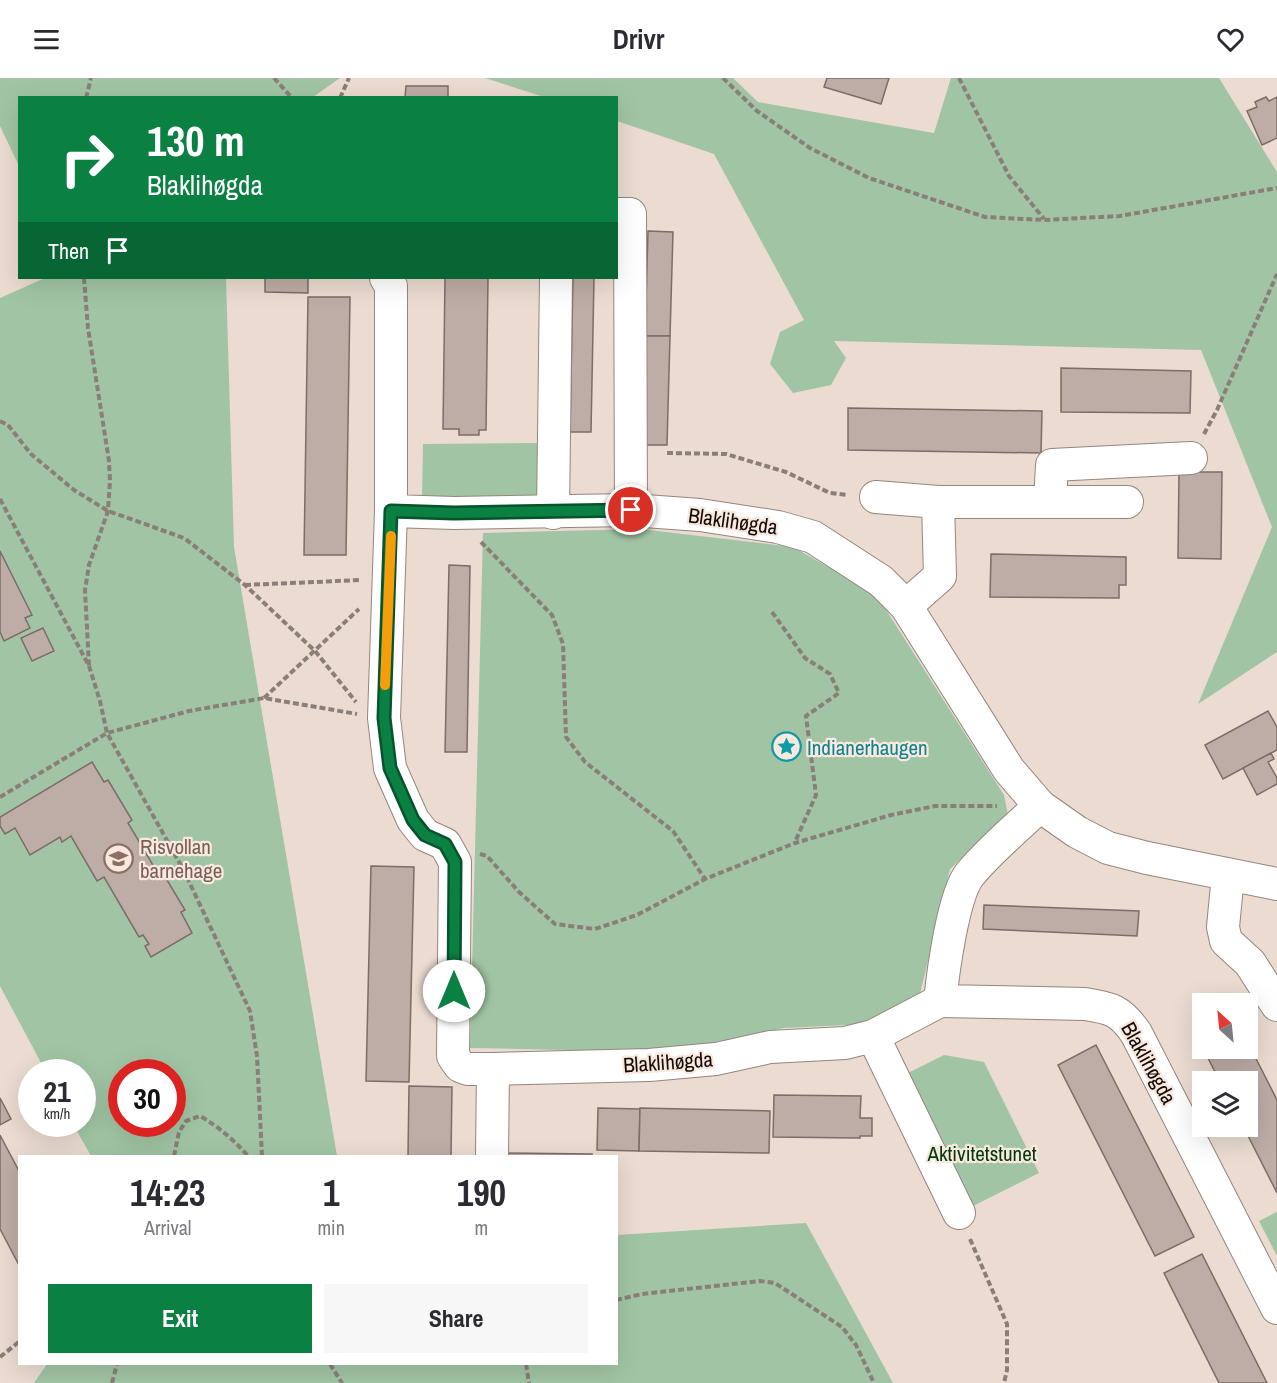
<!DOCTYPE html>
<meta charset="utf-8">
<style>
body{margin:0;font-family:"Archivo Narrow",sans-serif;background:#f7f7f7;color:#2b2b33;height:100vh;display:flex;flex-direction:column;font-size:22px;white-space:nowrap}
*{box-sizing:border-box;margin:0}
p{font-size:20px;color:#7c7c81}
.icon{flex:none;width:33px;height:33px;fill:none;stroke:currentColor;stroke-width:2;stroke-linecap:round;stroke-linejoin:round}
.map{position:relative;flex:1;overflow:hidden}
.panel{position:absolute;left:18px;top:1077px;width:600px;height:210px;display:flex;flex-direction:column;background:#fff;border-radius:0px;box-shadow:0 6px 24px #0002}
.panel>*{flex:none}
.banner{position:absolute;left:18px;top:18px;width:600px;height:183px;border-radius:0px;box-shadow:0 6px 24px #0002;background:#0b8043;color:#fff;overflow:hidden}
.needle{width:39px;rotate:333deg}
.buttons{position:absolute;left:1192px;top:915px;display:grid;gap:12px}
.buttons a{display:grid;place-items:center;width:66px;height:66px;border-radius:0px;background:#fff;box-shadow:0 6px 24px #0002;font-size:30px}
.speed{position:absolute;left:18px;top:981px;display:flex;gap:12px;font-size:30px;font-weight:700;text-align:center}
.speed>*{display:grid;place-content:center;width:78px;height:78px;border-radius:50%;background:#fff;box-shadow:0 6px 24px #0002;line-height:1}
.speed small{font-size:15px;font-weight:400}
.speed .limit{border:9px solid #d22;background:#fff;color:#111}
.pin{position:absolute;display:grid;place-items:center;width:51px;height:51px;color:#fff;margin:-26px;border:3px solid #fff;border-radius:50%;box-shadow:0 2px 6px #0007}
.me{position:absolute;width:66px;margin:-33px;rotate:0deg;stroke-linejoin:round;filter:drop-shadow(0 0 4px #0008)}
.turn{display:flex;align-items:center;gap:21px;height:126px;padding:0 30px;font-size:27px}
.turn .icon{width:78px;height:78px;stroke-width:2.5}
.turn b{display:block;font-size:42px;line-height:51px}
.then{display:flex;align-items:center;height:57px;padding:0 30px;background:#0003;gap:12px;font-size:22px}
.eta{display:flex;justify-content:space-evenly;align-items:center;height:102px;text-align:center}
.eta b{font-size:36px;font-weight:800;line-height:42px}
.primary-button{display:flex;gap:12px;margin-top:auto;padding:12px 30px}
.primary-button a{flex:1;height:69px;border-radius:0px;background:#0b8043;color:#fff;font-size:24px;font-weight:800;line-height:69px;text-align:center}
.primary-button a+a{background:#f7f7f7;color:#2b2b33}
header{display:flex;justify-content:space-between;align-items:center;height:78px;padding:0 30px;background:#fff;font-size:27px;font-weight:800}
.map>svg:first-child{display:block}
.green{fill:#a1c5a4;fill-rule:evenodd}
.building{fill:#beaca6;stroke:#7d6c67;stroke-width:1.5}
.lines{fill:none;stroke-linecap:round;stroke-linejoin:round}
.minor-casing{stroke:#95867d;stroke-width:34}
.path{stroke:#8a7f78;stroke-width:4;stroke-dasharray:6 3;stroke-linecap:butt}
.minor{stroke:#fff;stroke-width:32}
.route-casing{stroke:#07532c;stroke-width:15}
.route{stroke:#0b8043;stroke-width:10}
.slow{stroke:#f59e0b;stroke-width:10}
.labels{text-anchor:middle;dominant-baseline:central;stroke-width:4.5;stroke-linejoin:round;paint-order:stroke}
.street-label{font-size:21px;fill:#120c09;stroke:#f9e8de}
.culture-label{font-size:21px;fill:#0d838f;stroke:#f9e8de;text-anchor:start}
.education-label{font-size:21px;fill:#785e54;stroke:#f9e8de;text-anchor:start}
.park-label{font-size:21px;fill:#003a0e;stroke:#f9e8de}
</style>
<header><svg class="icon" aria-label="menu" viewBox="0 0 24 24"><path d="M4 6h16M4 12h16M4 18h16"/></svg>Drivr<svg class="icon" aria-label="heart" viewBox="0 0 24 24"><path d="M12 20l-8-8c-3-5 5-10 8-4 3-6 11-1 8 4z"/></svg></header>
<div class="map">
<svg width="1277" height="1305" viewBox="0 0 1277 1305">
<rect width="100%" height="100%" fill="#ebdbd1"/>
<!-- green -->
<g class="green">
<path d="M0,0h340l-27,19 -293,1 -1,68 -19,-40z"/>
<path d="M485,0h248l25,24 176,31 17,-55h268l58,94v480l-79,52 74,-177 -71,-177 -367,-9 12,17 -15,27 -38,8 -23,-29 10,-32 24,-12 -90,-166 -97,-33 -1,-23 -72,-1z"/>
<path d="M45,200h181l8,269 103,609h-246l-18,-32h9v-52h-36l-46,-86v-688zM122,994h50v52h-50z"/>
<path d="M546,365l2,44 -11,8 -14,5h-101l1,-56z"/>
<path d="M640,451l153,18 83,47 128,201 4,20 -58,54 -30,125 -51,30 -85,4 -117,24 -197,-4 13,-515z"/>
<path d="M944,977l40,7 55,111 -76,38 -63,-134z"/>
<path d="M1277,1134v44l-18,-35z"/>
<path d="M806,1145l87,160h-859l13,-19h569l1,-129z"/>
</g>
<!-- building -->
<g class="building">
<path d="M827,0h62l-8,26 -57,-17z"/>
<path d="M406,8h42v12h-43z"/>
<path d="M1266,19l3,4 8,-4v41l-15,7 -15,-34 10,-4 -2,-5z"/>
<path d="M648,153l25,1 -3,104h-25z"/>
<path d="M265,200h43v15l-43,-1z"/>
<path d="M445,200h43l-2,152h-7v5h-20v-6h-16z"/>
<path d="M573,200h21l-3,154h-21z"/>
<path d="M308,219h42l-4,258h-42z"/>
<path d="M645,258h25l-3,109h-24z"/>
<path d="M1061,290l130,3 -1,42 -129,-1z"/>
<path d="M848,330l194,3 -1,42 -193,-3z"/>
<path d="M1179,394h43l-1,87 -43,-1z"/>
<path d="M0,473l32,64 -7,3 5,10 -26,13 -4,-9z"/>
<path d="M991,476l135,3v28h-7v13l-129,-1z"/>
<path d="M449,487l21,1 -3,186h-22z"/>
<path d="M43,550l11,23 -22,10 -11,-23z"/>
<path d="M1268,633l9,16v23l-54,29 -18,-34z"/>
<path d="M1271,675l3,6 -6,3 9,16v6l-20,11 -14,-27z"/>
<path d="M92,684l12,20 4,-2 24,40 -4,3 29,49 4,-2 24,40 -4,2 11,21 -41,24 -6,-11 4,-2 -6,-9 -4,2 -35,-60 -7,4 -26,-45 -9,6 -2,-5 -30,18 -15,-27 -10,6 -5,-8v-9z"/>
<path d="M371,788l43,1 -5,215 -43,-1z"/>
<path d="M984,827l155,6 -2,25 -154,-7z"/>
<path d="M1248,965l29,57v93l-34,-67h5v-44h-28l-17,-34h45z"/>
<path d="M1096,967l98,192 -39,19 -97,-191z"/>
<path d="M409,1008l43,1 -1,69h-43z"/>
<path d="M774,1017l87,1 -1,22h12v18h-12v2l-87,-1z"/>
<path d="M0,1020l11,21 -11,6z"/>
<path d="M598,1030l42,1 -1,42 -42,-1z"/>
<path d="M640,1030l130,3 -1,42 -130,-2z"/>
<path d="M0,1057l20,38v94l-20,-38z"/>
<path d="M505,1075l87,1v2h-87z"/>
<path d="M1202,1176l65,129h-48l-55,-110z"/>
</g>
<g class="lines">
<defs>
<g id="minor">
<path d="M616,136h14l1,296"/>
<path d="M386,200l5,8v225l63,2 177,-3 69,5 78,12 35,10 68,44 25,25 103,164 31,36 37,26 31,16 39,10 130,26"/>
<path d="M876,419l62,5 2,74 -34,30"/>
<path d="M938,424h189"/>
<path d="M1050,424l2,-37 139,-7"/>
<path d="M391,433l-7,207 6,50 23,52 12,15 20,9 10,18 -2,194 7,10 8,3h25l156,-4 67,-6 54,-12 75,-4 28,-7 67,-35"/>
<path d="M553,435l3,-235"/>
<path d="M1040,728c-23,21 -51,45 -70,68 -17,21 -27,99 -30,127l145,3c26,4 35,6 51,29l141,275"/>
<path d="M1228,797l-5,52 3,14 24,22 27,42"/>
<path d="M873,958l86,177"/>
<path d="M492,1078l1,-87"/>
</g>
</defs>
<!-- minor casing -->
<use href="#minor" class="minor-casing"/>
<!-- path -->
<g class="path">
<path d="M274,0l18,20"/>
<path d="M723,0l34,33 53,37 59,30 116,39 59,3 76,-4 157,-28"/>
<path d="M959,0l50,98 35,43"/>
<path d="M86,20l5,-20"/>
<path d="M340,20l9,-20"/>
<path d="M84,200l4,50 21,133 1,20 -2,30 -19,54 -4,25 4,76"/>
<path d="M0,343l8,4 23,29 43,36 34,21 76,27 61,47 70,66 41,51"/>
<path d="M1204,356l13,-24 60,-136"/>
<path d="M667,375l59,1 60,18 44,21 18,2"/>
<path d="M0,421l89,167 11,35 7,32 77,138 66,140 7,45 5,100"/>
<path d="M481,464l71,73 11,29 3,93 19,25 88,69 32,48 90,-36 96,-28 44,-9h62"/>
<path d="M245,507l116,-5"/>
<path d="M772,534l33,46 25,16 9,19 -33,23 10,79 -21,47"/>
<path d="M264,620l95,-89"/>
<path d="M0,719l107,-64 82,-22 75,-13 93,16"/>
<path d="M480,776l7,2 32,36 36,32 40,5 42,-14 68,-36"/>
<path d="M174,1078l5,-24 7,-11 14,-5c19,11 34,24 48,40"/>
<path d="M970,1161l37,85v46l-3,13"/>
<path d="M616,1222l26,-6 118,-13 15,2 67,44 14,18 18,38"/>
<path d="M0,1279l20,-16"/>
<path d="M330,1286l12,19"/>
<path d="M526,1286l3,19"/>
<path d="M112,1305l5,-19"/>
</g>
<!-- minor -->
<use href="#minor" class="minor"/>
</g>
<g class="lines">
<defs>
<path id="route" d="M454,913l1,-129 -10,-18 -20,-9 -12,-15 -23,-52 -6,-50 7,-207 63,2 177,-3"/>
</defs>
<!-- route casing -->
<use href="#route" class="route-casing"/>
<!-- route -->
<use href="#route" class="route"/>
<!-- slow -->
<path class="slow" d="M385,607l6,-149"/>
</g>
<!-- icons -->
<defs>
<symbol id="sight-ring" viewBox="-11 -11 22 22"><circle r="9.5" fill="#f9e8de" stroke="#0f9aa8" stroke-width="1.5"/><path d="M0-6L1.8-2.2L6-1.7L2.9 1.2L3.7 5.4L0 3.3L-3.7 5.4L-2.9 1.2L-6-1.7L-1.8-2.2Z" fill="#0f9aa8"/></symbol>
<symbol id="school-ring" viewBox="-11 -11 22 22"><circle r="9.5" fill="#f9e8de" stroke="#8d6e63" stroke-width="1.5"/><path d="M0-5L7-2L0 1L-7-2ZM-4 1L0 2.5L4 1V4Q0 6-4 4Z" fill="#8d6e63"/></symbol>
</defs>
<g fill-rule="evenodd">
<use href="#sight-ring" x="770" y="652" width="33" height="33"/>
<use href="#school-ring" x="102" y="764" width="33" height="33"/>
</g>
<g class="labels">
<!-- street labels -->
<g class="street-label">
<text transform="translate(733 443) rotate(8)">Blaklihøgda</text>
<text transform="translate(668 984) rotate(-4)">Blaklihøgda</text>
<text transform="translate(1149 985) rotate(61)">Blaklihøgda</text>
</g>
<!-- culture labels -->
<g class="culture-label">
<text x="807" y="669">Indianerhaugen</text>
</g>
<!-- education labels -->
<g class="education-label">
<text x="140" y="768">Risvollan<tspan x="140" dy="24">barnehage</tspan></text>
</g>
<!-- park labels -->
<g class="park-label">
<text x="982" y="1075">Aktivitetstunet</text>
</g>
</g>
</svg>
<div class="buttons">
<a><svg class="needle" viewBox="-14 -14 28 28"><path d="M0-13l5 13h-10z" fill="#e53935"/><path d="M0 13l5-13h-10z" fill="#7c7c81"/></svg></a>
<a><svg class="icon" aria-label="layers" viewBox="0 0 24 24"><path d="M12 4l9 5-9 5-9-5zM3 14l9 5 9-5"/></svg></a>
</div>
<div class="speed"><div>21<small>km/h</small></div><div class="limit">30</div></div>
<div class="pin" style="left:631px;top:432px;background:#d93025"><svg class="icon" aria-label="arrive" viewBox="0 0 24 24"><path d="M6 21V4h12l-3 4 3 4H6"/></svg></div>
<svg class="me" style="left:454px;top:913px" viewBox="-20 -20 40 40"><circle r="19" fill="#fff"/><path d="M0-13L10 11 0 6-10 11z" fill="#0b8043"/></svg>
<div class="banner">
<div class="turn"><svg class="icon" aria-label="right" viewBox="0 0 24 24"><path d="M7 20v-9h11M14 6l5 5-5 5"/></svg><div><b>130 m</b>Blaklihøgda</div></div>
<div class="then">Then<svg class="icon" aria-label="arrive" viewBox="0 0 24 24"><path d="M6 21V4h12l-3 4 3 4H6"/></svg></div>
</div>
<section class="panel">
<div class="eta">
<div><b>14:23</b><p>Arrival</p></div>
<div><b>1</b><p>min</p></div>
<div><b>190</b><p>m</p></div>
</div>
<div class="primary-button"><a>Exit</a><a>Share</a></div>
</section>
</div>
